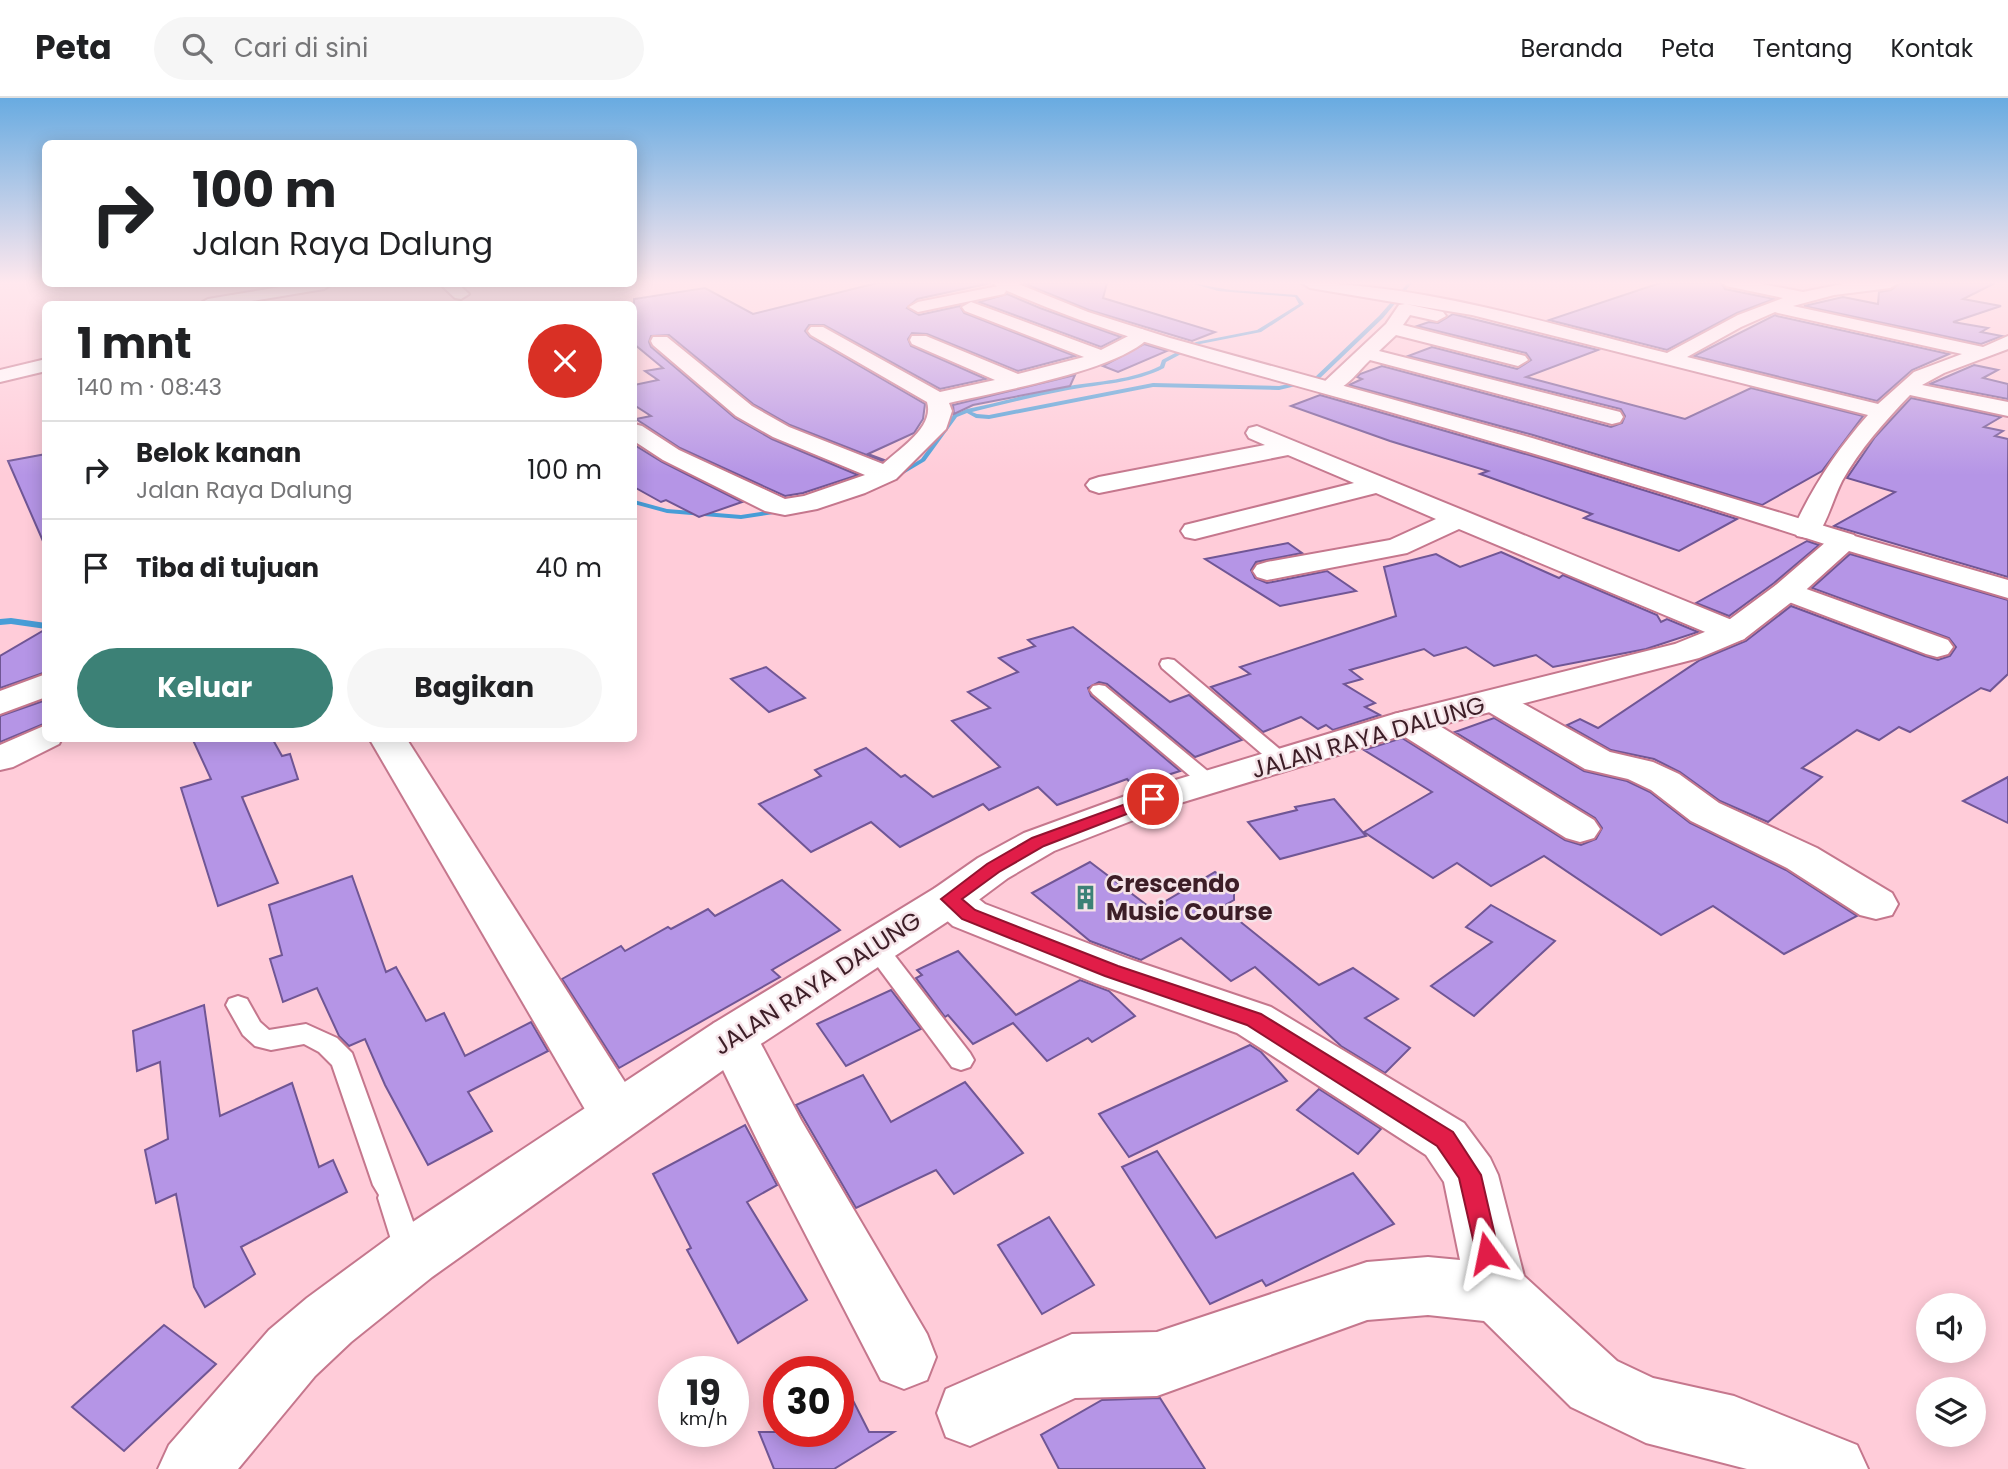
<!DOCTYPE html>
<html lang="id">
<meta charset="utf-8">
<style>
body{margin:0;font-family:Poppins,sans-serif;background:#f6f6f6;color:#202124;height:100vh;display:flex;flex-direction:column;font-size:26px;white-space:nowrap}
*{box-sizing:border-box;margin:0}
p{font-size:23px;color:#757577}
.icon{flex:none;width:38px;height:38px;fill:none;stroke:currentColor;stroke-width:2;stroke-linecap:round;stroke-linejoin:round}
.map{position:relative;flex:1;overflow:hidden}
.panel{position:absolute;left:42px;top:203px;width:595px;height:441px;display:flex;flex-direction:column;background:#fff;border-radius:10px;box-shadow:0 4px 18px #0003}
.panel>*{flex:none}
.top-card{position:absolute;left:42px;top:42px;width:595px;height:147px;border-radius:10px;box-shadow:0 4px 18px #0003;background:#fff;color:#202124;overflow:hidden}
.buttons{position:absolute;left:1916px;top:1195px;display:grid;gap:14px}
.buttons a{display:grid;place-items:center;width:70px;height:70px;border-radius:50%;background:#fff;box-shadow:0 4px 18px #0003;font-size:35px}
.speed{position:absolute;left:658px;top:1258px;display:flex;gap:14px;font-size:35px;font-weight:700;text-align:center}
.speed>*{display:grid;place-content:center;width:91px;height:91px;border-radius:50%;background:#fff;box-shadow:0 4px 18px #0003;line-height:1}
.speed small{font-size:18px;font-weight:400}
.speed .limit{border:10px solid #d22;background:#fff;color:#111}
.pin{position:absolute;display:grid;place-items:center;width:60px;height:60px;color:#fff;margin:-30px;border:4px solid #fff;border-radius:50%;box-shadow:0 2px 7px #0007}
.me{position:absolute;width:77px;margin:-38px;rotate:348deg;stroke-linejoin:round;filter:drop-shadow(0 0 5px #0008)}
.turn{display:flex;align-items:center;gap:24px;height:147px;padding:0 35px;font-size:32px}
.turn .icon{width:91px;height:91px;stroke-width:2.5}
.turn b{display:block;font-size:49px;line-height:60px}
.round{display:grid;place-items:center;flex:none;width:74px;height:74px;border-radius:37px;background:#f6f6f6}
.headline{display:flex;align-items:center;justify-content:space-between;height:119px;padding:0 35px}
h1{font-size:42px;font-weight:700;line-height:52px}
.action{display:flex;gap:14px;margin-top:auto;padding:14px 35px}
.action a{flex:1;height:80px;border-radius:42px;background:#3c8176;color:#fff;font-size:28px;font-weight:700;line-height:80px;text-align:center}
.action a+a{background:#f6f6f6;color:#202124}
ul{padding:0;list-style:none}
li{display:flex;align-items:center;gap:21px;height:98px;padding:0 35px;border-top:2px solid #e0e0e0}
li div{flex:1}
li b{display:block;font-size:26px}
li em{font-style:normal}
header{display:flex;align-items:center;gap:42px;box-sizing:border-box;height:98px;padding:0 35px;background:#fff;border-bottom:2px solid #e0e0e0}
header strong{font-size:33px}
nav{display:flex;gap:38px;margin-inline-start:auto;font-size:24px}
.search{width:490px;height:63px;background:#f6f6f6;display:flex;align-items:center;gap:18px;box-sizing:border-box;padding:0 24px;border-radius:38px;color:#757577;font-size:26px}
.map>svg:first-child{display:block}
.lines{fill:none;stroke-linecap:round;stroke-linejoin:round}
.stream{fill:#489dd7;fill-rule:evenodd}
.building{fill:#b595e6;stroke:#705695;stroke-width:2}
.service-casing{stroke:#c5778d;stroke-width:4}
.minor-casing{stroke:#c5778d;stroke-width:4}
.tertiary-casing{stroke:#c5778d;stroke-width:4}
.secondary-casing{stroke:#c5778d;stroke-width:4}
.service{fill:#fff;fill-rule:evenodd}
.minor{fill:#fff;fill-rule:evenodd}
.tertiary{fill:#fff;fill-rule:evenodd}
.secondary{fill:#fff;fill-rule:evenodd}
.route{fill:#e11d48;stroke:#92132f;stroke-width:2}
.labels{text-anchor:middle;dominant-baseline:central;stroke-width:5;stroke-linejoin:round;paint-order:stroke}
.street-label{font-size:24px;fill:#3d1e27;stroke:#f5e3e8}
.poi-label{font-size:24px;font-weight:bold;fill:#3d1e27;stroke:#f5e3e8;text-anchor:start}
</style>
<header>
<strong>Peta</strong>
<div class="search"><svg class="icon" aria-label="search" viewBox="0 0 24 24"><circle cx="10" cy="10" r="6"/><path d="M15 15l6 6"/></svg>Cari di sini</div>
<nav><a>Beranda</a><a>Peta</a><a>Tentang</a><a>Kontak</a></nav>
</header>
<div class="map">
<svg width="2008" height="1371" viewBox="0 0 2008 1371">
<rect width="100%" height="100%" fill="#ffccd9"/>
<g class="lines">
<!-- stream -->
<g class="stream">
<path d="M1191,185l40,7 66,5 7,9 -43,28 -61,12 -34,18 -2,6c-29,15 -64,16 -96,22 -32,6 -64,14 -96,22l5,2 12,1 164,-32 126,3 34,-7 66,-63 29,-33h4l-29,35 -66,63 -38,9 -126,-3 -164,32 -13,-1 -9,-5 -10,4 -32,44 -37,22 -5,-1 38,-23 32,-44 14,-6c34,-7 68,-17 102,-23 30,-5 63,-6 91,-20l2,-6 34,-18 61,-12 42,-26 -4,-7 -77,-6z"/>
<path d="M634,402l33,9 74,6 45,-7 4,2 -4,2 -45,7 -74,-6 -33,-9z"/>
<path d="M11,520l35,5v6l-35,-5 -11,1v-6z"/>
</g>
</g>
<!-- building -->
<g class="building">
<path d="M877,185h114l-74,16 -10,9 12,7 41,-9 4,7 111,43 -57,15 -91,-37 -15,-1 -4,6 3,7 75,33 -46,10 -116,-64h-15l-4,6 5,6 115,67 -2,15 -9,14 -46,21 16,6 -2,1 -92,-36 -37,-21 -84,-69 -18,1 -2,6 2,5 84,71 37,21 86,36 -55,18 -18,3 -105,-48 -44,-29 15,-3 -17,-11v-20l24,-5 -13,-9 18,-3 -29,-24v-45l71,-11 48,26z"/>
<path d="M1023,185h84l-4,15 112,34 -23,9 -103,-31z"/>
<path d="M1660,185h61l4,6 49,10 -37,14 -70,37 -118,-30z"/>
<path d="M1900,185h95l-32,16 38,7 -48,16 35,6 -7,4 21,4 -21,8 -177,-38 39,-9 35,7 1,-12 12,-2z"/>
<path d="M1007,196l33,14 81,29 -20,10 -122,-45z"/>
<path d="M1453,216l145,36 -72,27 159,42 66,-31 112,28 -41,55 -60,34 -229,-70 -184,-50 13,-6 -5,-2 3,-3 22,-8 229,61 11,-4 3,-7 -4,-7 -213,-53 24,-9 85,22 14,-9 -5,-7 -109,-27 12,-4 9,1z"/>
<path d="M1775,217l2,1 172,38 -37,16 -35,31 -183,-45z"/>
<path d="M1144,246l23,7 -49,21 -15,-6z"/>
<path d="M1974,267l24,5 -15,8 25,6v15l-78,-15z"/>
<path d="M1075,277l-5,11 -97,19 -19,9 -1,-9z"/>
<path d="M1320,297l223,64 194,60 -58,32 -95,-33 8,-4 -112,-40 8,-3 -98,-30 -99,-35z"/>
<path d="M1911,300l90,19 -17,10 19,4 -8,5 13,3v138l-174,-51 61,-34 -48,-14 28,-41z"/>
<path d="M634,348h2l26,16 80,40 -43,15 -33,-17 -5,2 -27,-15z"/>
<path d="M46,356v94l-38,-87z"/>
<path d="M1807,443l12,4 -45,38 -45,33 -33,-13z"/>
<path d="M1288,445l14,10 -46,9 -5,8 4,8 12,5 60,-12 29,20 -76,15 -75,-47z"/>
<path d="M1501,454l58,26 4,-3 94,40 4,7 6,-3 31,13 -52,17 -93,18 -17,-12 -42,11 -28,-19 -32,9 -10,-7 -74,21 12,9 -18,5 31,19 -10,4 15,8 -47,15 -7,-5 -8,4 -17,-12 -38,15 -52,-45 39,-13 -10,-7 156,-51 -12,-49 52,-13 24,13z"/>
<path d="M1850,456l158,46v74l-18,17 -9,-3 -71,44 -11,-5 -20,13 -22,-10 -55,38 20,9 -54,45 -48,-21 -40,-29 -26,-13 -43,-9 -44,-25 13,-6 18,9 102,-68 46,-19 45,-35 134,50 13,4 12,-4 6,-9 -7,-9 -137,-50z"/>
<path d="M1073,529l97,75 19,-7 53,45 -47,17 -88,-73 -8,-2 -11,6 3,8 89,75 -47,15 -6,-7 -70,26 -19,-18 -49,23 -6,-6 -83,43 -29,-25 -60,30 -52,-48 62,-28 -6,-6 51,-22 35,29 4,-2 28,22 67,-30 -48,-46 38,-13 -22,-16 50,-20 -19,-14 36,-12 -7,-6z"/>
<path d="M46,531v43l-46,16v-32z"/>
<path d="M766,569l39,31 -36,14 -38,-33z"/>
<path d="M46,602v23l-46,19v-26z"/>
<path d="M1494,620l90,53 43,10 23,11 40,31 96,47 71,46 -73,38 -71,-48 -52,29 -117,-79 -53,30 -34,-23 -24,15 -69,-46 68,-40 -68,-42 38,-12 163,102 16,5 15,-6 6,-11 -7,-10 -140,-86z"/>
<path d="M192,640h80l10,18 8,-2 8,25 -56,18 36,86 -60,23 -37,-118 30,-9z"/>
<path d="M2008,679v46l-45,-22z"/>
<path d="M1334,701l32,37 -86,23 -32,-37 49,-12 -2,-3z"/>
<path d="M1090,764l62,47 63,-37 19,13v15l-12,7 97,78 34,-17 45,31 -33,19 45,30 -25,25 -44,-27 -86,-79 -24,14 -50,-43 -40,22 -51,-19 -58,-48z"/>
<path d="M352,778l34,96 10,-5 30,54 18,-8 21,43 66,-34 17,29 -80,41 24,39 -64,34 -43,-80 -20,-46 -16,7 -10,-10 -22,-48 -34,14 -13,-43 12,-4 -13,-50z"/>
<path d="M782,782l58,50 -68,40 8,7 -161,91 -57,-89 59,-33 4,5 43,-24 3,2 37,-20 7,7z"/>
<path d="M1491,807l64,36 -81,75 -43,-30 61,-44 -26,-15z"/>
<path d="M958,853l58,64 64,-35 29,11 26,25 -43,26 -4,-4 -41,23 -34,-38 -40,21 -25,-29 -3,2 -29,-39 6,-3 -5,-5z"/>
<path d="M891,892l30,39 -75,37 -29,-42z"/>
<path d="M204,907l16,111 72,-33 27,84 14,-7 14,32 -106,55 14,27 -50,33 -11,-20 -18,-93 -20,9 -11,-53 23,-11 -8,-77 -23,9 -4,-40z"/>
<path d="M1250,947l11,7 26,29 -158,76 -30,-43z"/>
<path d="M863,977l28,47 74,-40 58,71 -69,41 -18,-24 -80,38 -60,-103z"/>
<path d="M1319,991l62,40 -23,25 -61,-44z"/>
<path d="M745,1027l32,60 -30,17 60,98 -69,43 -51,-93 4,-2 -38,-74z"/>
<path d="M1157,1053l59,87 137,-65 41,51 -128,62 -4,-6 -52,24 -88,-137z"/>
<path d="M1049,1119l45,68 -52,29 -44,-69z"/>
<path d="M164,1227l52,39 -92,87 -52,-44z"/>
<path d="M838,1273l31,61h25l-60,37h-60l-15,-37h79z"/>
<path d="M1160,1300l45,71h-146l-18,-34 61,-35z"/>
</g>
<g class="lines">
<defs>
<g id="service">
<path d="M1168,561l6,1 115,97 2,4 -2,4h-14l-113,-97 -2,-4 2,-4z"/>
<path d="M1099,587l6,1 111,92 3,4 -3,4h-14l-109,-92 -3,-4 3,-4z"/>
<path d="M874,839l8,2 88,114 4,7 -4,7 -9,3 -9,-3 -86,-116 -3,-6 3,-6z"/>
<path d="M238,898l9,3 13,23 9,8 37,-6 31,14 15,15 72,199 -4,10 -11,4 -11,-4 -20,-64 1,-3 -6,-10 -41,-120 -13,-13 -15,-8 -33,6 -16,-4 -12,-11 -17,-30 3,-6z"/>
</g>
<g id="minor">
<path d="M1302,185c118,0 250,42 365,70l71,-38 45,-17 -57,-12 -2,-3h33l46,9 44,-9h51l-8,5 -56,7 -41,11 190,41 25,-11v13l-64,24 -22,12 86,17v14l-98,-21c-25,26 -50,54 -68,86 -9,18 -14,39 -25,55l-10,2 -10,-2 -4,-6c19,-43 44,-80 75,-115l-396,-100 -66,-11 37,8 3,4 -9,5 -27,-6 -7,10 122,31 3,4 -10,6 -122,-31 -17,16 241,61 3,5 -3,5 -8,2 -242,-64c-13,12 -28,36 -47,31l-3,-4 3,-4 63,-59 13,-19 6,-1 -95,-16zM1775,214l3,1 184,41 -48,18 -36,32 -191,-47 54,-30z"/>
<path d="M298,186h34l-8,5 -90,15h-35l9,-5z"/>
<path d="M440,186h18l11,10 -8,5 -6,-1z"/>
<path d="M998,188l6,2 2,3 -2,3 -86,18 -9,-5 9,-5z"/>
<path d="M971,204l130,48 41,-21 9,6c-27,35 -157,57 -202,68l3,8 -6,18 -50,50 -31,14 -48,16 -32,6 -20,-4 -102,-51 -29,-19v-17l8,2 37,24 106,49 19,-3 61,-21 -92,-38 -37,-21 -83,-71 -2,-4 2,-4h14l85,69 37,21 94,37c16,-15 52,-37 44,-62l-116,-67 -3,-4 3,-4h12l117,65 55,-12 -83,-36 -2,-4 2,-4h14l92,38 66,-17 -119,-46 -3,-4z"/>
<path d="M46,261v12l-46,11v-12z"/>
<path d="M1257,328l487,199 5,7 -5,7 -11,3 -11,-3 -263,-110 -52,24 -140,27 -10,-3 -4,-6 4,-6 10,-3 123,-22 46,-21 -60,-26 -181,46 -10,-2 -4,-6 4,-6 169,-42 -66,-28 -189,38 -9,-3 -4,-5 4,-5 9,-3 166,-32 -16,-7 -3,-5 3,-5z"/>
<path d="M1787,484l161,58 5,7 -5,7 -11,3 -11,-3 -150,-57 -4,-6 4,-6z"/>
<path d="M46,576v23l-46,17v-23z"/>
<path d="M1494,593l12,3 104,58 43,10 26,12 40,29 98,45 75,45 6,11 -6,11 -16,4 -16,-4 -73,-47 -96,-47 -40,-31 -23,-11 -43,-10 -103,-61 -5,-7 5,-7z"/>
<path d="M1407,613l13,3 174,106 6,9 -6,9 -14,4 -14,-4 -172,-108 -5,-8 5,-8z"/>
<path d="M46,627v13h16l-3,6 -46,23 -13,3v-25z"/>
<path d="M369,640h37l229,360 8,16 -8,16 -19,6 -19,-6z"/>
<path d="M950,786l15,4 20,16 144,55 142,48 193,116 26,35 8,17 26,101 93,85 36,17 81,18 123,49 11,24h-121l-101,-26 -75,-36 -87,-86 -56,-6 -61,5 -210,76 -82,2 -105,48 -24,-9 -9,-24 9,-24 126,-55 85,-2 210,-70 61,-5 32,3 -16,-78 -18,-27 -189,-122 -142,-50 -142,-57 -18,-16 -7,-11 7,-11z"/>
<path d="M732,920l18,5 51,97 126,214 9,23 -9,23 -23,9 -23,-9 -118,-228 -56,-115 7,-14z"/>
</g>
<path id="tertiary" d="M994,185h22l72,29 82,26 362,100 322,97 4,6 -4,6 -10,2 -10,-2c-154,-50 -309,-97 -465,-141 -126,-36 -253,-66 -373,-120z"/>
<path id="secondary" d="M1844,435l164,47v18l-159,-47 -51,46 -54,42 -45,19 -279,72 -253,77 -113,44 -46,27 -43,32 -215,141 -318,226 -81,65 -36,34 -77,93h-80l11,-24 100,-115 38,-32 83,-61 324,-214 221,-135 43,-30 46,-25 115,-42 255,-77 281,-70 47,-19 54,-40 58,-50z"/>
</defs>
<!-- service casing -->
<use href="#service" class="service-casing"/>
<!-- minor casing -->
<use href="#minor" class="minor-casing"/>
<!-- tertiary casing -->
<use href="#tertiary" class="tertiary-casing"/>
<!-- secondary casing -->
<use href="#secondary" class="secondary-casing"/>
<!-- service -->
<use href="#service" class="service"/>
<!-- minor -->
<use href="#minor" class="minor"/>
<!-- tertiary -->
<use href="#tertiary" class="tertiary"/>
<!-- secondary -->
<use href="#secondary" class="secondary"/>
</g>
<!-- sky -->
<linearGradient id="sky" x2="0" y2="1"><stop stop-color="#68abe1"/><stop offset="0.49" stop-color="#ffe8ee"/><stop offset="1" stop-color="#ffe8ee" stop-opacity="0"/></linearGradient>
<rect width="2008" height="377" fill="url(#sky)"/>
<!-- route -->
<path class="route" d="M1153,696l8,5 -3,3 -114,44 -45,26 -37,27 13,11 143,56 143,48 192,118 28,43 18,78 -3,8 -9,4 -9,-4 -19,-83 -22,-32 -190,-121 -142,-49 -143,-57 -21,-20 46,-35 45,-26z"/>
<!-- icons -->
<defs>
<symbol id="building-bare" viewBox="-9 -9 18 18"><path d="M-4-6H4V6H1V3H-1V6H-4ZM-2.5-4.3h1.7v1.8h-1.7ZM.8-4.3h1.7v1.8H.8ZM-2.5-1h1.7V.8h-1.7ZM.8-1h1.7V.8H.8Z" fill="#3c8176" stroke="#f5e3e8" stroke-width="2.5" paint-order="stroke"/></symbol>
</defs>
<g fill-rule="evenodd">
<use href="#building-bare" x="1068" y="782" width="35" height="35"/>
</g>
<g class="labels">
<!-- street labels -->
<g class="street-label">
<text transform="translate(1368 639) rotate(-16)">JALAN RAYA DALUNG</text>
<text transform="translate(817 885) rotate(-33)">JALAN RAYA DALUNG</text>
</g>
<!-- poi labels -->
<g class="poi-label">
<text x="1106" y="785">Crescendo<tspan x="1106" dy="28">Music Course</tspan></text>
</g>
</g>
</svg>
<div class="buttons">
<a><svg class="icon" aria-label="sound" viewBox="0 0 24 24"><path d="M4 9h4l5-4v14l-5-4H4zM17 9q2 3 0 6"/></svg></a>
<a><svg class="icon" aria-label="layers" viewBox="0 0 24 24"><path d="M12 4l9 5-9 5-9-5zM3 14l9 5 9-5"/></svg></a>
</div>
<div class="speed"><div>19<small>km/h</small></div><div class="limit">30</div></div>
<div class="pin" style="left:1153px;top:701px;background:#d93025"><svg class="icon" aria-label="arrive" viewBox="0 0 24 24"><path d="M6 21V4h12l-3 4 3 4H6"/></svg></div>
<svg class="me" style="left:1487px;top:1155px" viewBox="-20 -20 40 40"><path d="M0-17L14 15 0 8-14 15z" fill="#e11d48" stroke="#fff" stroke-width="4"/></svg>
<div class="top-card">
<div class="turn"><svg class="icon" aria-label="right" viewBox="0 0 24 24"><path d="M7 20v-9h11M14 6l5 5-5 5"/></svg><div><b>100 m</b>Jalan Raya Dalung</div></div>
</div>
<section class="panel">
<div class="headline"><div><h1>1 mnt</h1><p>140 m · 08:43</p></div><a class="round" style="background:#d93025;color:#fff"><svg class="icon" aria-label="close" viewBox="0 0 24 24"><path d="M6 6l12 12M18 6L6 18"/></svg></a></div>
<ul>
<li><svg class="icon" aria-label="right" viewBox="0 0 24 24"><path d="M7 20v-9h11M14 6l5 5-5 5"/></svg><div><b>Belok kanan</b><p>Jalan Raya Dalung</p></div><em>100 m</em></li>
<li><svg class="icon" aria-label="arrive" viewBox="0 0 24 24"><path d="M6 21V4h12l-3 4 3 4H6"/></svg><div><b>Tiba di tujuan</b></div><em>40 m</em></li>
</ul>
<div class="action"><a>Keluar</a><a>Bagikan</a></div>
</section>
</div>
